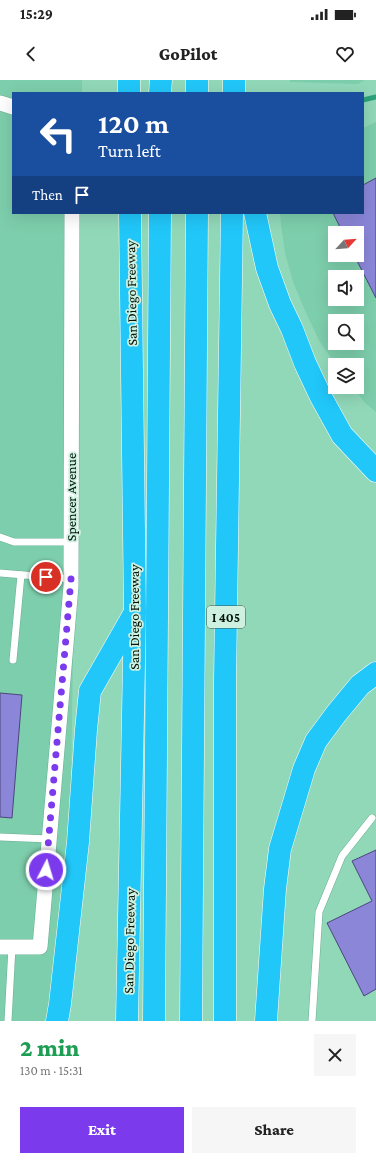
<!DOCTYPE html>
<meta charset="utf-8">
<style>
body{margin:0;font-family:"Crimson Pro",serif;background:#f6f6f6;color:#222;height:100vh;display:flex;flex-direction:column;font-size:15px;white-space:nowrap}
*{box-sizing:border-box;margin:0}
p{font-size:13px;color:#767676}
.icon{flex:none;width:22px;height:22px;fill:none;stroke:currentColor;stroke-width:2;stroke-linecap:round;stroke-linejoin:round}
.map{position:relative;height:941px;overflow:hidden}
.sheet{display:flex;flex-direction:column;background:#fff;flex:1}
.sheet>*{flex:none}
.banner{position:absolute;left:12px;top:12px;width:352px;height:122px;border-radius:0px;box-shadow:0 4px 16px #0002;background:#1a4fa0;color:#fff;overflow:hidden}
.needle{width:26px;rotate:64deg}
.buttons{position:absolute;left:328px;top:146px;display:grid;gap:8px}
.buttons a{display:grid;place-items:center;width:36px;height:36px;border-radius:0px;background:#fff;box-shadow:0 4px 16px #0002;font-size:20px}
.pin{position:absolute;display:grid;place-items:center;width:34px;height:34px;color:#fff;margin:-17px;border:2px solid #fff;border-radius:50%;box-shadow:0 1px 4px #0007}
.me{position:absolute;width:44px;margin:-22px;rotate:5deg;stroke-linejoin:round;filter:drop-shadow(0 0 3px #0008)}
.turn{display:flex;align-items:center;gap:14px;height:84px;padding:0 20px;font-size:18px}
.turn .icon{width:52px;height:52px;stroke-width:2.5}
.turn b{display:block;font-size:28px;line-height:34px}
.then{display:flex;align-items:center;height:38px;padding:0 20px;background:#0003;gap:8px;font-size:15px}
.round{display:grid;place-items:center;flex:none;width:42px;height:42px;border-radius:0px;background:#f6f6f6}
.summary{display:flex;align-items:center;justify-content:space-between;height:68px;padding:0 20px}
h1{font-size:24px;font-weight:800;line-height:30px;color:#1e9e55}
.action{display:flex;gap:8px;margin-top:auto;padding:8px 20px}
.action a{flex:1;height:46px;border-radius:0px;background:#7c3aed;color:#fff;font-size:16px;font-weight:800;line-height:46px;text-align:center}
.action a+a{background:#f6f6f6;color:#222}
.status{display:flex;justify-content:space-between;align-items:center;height:28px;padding:0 20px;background:#fff;direction:ltr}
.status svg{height:11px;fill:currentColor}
header{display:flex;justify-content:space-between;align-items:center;height:52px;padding:0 20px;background:#fff;font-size:18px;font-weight:800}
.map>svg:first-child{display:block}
.built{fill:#7dceac;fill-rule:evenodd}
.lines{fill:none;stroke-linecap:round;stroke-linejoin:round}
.stream{stroke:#2ca27a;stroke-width:5}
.building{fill:#8b86d8;stroke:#4b477b}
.service-casing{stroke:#69af92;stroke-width:8}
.minor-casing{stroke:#69af92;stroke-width:16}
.motorway-casing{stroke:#fff;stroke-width:23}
.service{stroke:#fff;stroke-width:7}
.minor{stroke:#fff;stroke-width:15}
.motorway{stroke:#21c7f9;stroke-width:22}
.route{stroke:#7c3aed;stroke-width:7;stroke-dasharray:0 12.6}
.labels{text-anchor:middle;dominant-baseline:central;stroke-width:3.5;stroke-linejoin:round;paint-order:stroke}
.shield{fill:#cef0e0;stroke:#3e554a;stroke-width:1}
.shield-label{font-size:13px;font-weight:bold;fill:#001309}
.street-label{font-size:14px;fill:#001309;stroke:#cef0e0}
</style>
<div class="status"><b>15:29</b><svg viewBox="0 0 49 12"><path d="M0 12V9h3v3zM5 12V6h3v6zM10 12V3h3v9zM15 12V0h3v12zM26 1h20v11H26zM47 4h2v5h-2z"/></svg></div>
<header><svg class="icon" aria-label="back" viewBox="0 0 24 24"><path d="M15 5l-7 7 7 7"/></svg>GoPilot<svg class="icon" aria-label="heart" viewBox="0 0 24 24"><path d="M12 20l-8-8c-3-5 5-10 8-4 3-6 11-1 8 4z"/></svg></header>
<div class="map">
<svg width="376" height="941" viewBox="0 0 376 941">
<rect width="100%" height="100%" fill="#91d8b9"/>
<!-- built -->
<g class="built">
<path d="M0,0h82v13h-69v120h67l-12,765 -15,43h-53z"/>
<path d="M290,0h75l-7,4 -68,-2z"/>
<path d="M376,42v290l-11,-9 -12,-16h4v-22h-21l-16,-23 -14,-29 -13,-31 -8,-29 -4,-28 -1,-12h83v-85zM335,153h22v22h-22zM335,197h22v22h-22zM335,241h22v22h-22z"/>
</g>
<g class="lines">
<!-- stream -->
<path class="stream" d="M363,20l13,-3"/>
</g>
<!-- building -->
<g class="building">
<path d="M376,98v120l-22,-43h3v-22h-14l-10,-20h30v-28z"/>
<path d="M0,613l22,2 -10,123 -12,-1z"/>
<path d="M376,770v139l-12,7 -37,-73 45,-22 -20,-40z"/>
</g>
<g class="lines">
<defs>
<g id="service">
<path d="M0,457l14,5h57"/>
<path d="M0,493l71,6"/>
<path d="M13,580l8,-85"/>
<path d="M0,757l49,2"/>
<path d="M8,941l4,-74"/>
<path d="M312,941l7,-109 23,-56 30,-38"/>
</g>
<g id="minor">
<path d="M0,23l13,4"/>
<path d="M0,867h40l31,-361 1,-373"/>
</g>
<g id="motorway">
<path d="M129,0v13"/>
<path d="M234,0v13"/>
<path d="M160,13l1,-13"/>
<path d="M197,13v-13"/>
<path d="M255,133l12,55 13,36 12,25 13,34 16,34 21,38 34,36"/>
<path d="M57,941l3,-17 18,-162 8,-112 4,-39 44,-77"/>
<path d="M127,941l8,-409 -5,-399"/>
<path d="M154,941l6,-808"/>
<path d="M191,941l6,-808"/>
<path d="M225,941v-340l7,-468"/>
<path d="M266,941l9,-132 5,-40 24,-80 12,-28 20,-27 24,-29 16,-12"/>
</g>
</defs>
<!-- service casing -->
<use href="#service" class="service-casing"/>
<!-- minor casing -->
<use href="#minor" class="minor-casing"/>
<!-- motorway casing -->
<use href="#motorway" class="motorway-casing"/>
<!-- service -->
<use href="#service" class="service"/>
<!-- minor -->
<use href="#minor" class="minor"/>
<!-- motorway -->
<use href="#motorway" class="motorway"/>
</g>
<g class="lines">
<!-- route -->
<path class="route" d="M46,497l25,2 -25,291"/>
</g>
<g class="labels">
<!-- shield labels -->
<rect class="shield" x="207" y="526" width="38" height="22" rx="3"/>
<g class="shield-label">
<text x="226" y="537">I 405</text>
</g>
<!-- street labels -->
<g class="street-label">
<text transform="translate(131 213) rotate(-91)">San Diego Freeway</text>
<text transform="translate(71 417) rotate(-90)">Spencer Avenue</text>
<text transform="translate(134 537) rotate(-90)">San Diego Freeway</text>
<text transform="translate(129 861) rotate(-89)">San Diego Freeway</text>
</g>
</g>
</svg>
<div class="buttons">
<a><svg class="needle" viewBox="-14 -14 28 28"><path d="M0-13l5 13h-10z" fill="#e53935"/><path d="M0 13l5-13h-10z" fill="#767676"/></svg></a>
<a><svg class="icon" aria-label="sound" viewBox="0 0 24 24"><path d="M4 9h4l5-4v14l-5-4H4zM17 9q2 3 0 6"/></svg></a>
<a><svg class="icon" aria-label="search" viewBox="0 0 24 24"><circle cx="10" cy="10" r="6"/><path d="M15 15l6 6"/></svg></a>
<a><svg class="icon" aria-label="layers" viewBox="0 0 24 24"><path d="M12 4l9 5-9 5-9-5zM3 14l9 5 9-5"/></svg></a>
</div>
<div class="pin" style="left:46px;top:497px;background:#d93025"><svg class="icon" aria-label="arrive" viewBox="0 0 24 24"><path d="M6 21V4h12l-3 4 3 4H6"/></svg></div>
<svg class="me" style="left:46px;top:790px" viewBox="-20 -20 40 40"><circle r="17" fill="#7c3aed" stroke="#fff" stroke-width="3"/><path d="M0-11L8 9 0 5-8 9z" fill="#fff"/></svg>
<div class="banner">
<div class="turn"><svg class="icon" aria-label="left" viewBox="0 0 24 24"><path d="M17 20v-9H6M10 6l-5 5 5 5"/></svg><div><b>120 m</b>Turn left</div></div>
<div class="then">Then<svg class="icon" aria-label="arrive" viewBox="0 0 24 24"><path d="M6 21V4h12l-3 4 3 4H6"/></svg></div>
</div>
</div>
<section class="sheet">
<div class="summary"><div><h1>2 min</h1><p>130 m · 15:31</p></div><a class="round"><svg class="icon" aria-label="close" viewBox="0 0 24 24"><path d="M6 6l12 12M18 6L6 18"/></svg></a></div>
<div class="action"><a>Exit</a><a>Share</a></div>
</section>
